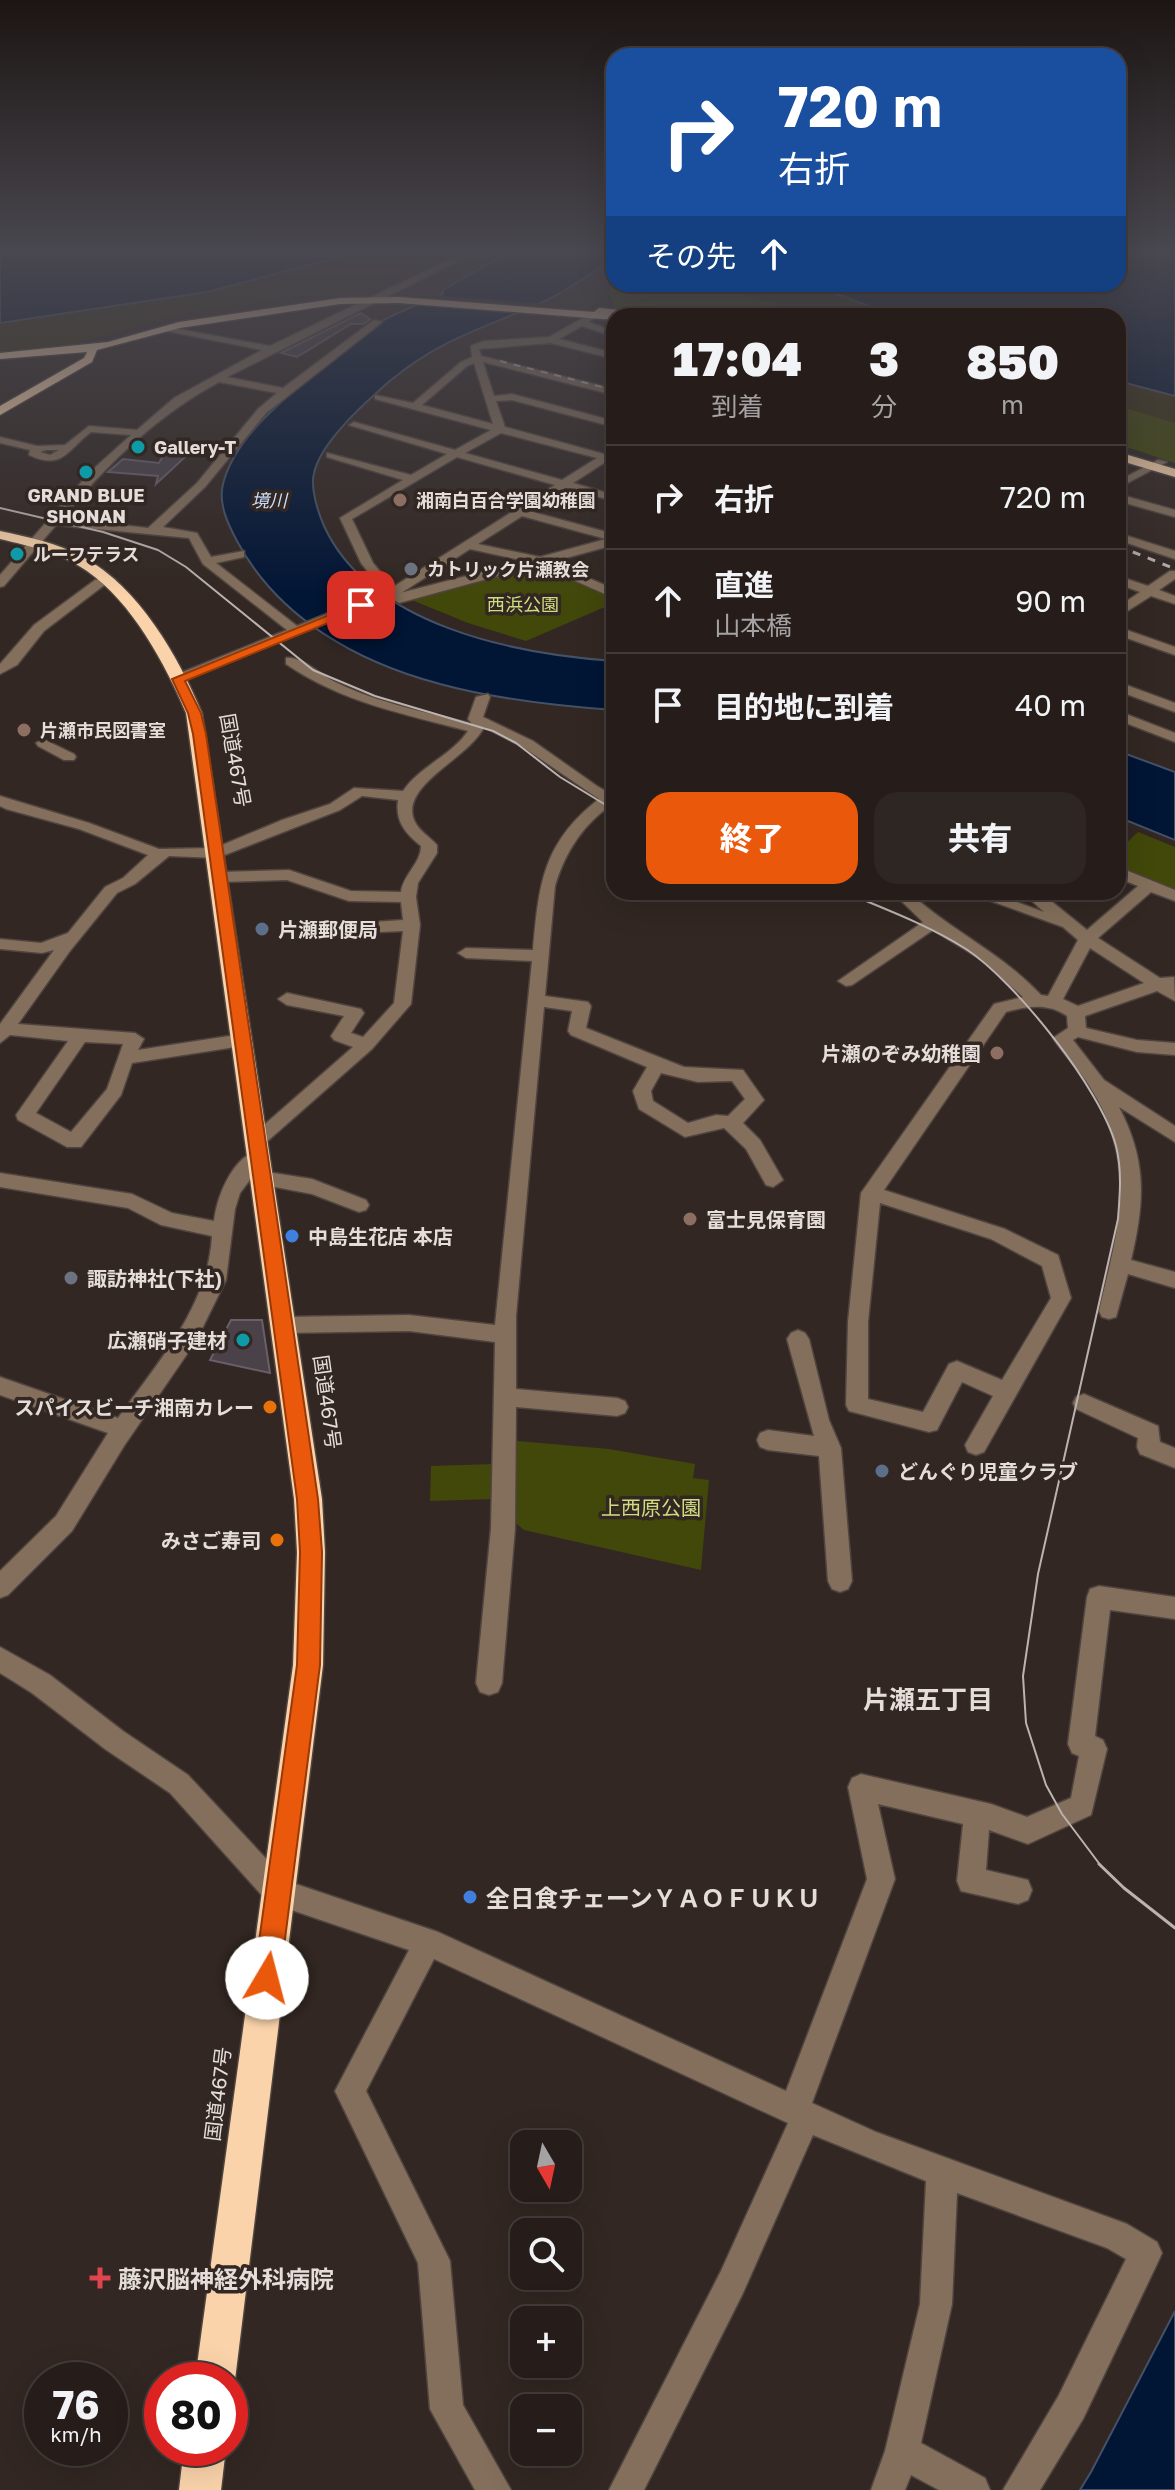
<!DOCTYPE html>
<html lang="ja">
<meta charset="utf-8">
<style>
body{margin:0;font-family:"Golos Text","Noto Sans JP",sans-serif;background:#2e2623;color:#f1f3f6;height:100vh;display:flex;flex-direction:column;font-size:30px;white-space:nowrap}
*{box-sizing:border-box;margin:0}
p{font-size:26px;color:#a4a2a2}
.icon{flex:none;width:44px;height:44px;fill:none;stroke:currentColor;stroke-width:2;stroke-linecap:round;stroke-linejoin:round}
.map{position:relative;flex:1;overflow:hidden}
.drawer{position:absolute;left:606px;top:308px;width:520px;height:592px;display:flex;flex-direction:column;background:#261d1a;border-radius:24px;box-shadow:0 8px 32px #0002,0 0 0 2px #423b39}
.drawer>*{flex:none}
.guide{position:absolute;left:606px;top:48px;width:520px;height:244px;border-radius:24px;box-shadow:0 8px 32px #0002,0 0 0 2px #423b39;background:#1a4fa0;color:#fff;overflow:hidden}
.needle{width:52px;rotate:171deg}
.buttons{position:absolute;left:510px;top:2130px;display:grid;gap:16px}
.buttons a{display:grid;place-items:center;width:72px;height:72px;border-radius:16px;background:#261d1a;box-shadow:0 8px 32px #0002,0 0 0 2px #423b39;font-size:40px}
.speed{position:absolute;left:24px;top:2362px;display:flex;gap:16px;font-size:40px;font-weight:700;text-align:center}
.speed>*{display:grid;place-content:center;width:104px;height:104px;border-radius:50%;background:#261d1a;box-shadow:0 8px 32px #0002,0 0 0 2px #423b39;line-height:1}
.speed small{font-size:20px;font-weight:400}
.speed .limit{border:12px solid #d22;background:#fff;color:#111}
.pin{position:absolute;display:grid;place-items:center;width:68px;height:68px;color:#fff;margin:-34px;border-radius:16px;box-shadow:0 4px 12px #0006}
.me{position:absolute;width:88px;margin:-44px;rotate:8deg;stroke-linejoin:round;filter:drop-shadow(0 0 6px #0008)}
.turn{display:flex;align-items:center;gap:28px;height:168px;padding:0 40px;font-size:36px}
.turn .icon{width:104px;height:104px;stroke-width:2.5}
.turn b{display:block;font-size:56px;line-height:68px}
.then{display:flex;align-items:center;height:76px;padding:0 40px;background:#0003;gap:16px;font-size:30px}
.eta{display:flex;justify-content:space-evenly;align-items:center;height:136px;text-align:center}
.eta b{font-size:48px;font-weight:800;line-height:56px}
.button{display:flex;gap:16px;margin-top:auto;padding:16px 40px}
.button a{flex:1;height:92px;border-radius:24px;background:#ea580c;color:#fff;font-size:32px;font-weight:800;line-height:92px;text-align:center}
.button a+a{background:#2e2623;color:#f1f3f6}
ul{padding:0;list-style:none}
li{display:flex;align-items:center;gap:24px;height:104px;padding:0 40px;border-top:2px solid #423b39}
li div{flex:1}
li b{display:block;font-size:30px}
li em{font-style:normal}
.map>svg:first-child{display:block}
.green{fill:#42480a}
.sand{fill:#393010}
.water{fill:#011535;stroke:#455166;stroke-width:2}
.pier{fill:#322722}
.building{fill:#4a4149;stroke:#695f68;stroke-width:2}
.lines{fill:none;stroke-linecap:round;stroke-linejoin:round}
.minor-casing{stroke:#4f443f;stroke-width:3}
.highway-casing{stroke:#4f443f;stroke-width:3}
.minor{fill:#836f5b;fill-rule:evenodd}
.highway{fill:#fad3aa;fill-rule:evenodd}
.tram-far1{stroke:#bcb3b0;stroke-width:2}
.tram{stroke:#bcb3b0;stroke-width:3}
.rail-far1{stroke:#bcb3b0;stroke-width:2;stroke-dasharray:7 7;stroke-linecap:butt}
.rail{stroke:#bcb3b0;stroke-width:3;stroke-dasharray:8 8;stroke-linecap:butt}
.route{fill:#ea580c;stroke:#983908;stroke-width:2}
.culture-dot{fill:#0f9aa8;stroke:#322722;stroke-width:3}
.education-dot{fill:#8d6e63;stroke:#322722;stroke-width:3}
.worship-dot{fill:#6b7280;stroke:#322722;stroke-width:3}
.service-dot{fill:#5c6f8a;stroke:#322722;stroke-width:3}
.shop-dot{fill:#3f7fe0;stroke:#322722;stroke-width:3}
.food-dot{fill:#e8710a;stroke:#322722;stroke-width:3}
.health-dot{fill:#e0444e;stroke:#322722;stroke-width:3}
.labels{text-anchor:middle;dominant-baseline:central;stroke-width:7;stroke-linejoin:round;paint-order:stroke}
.far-poi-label{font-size:18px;font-weight:bold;fill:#e5ddda;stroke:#322722;text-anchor:start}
.far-water-label{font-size:18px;font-style:italic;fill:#c8ddfb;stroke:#322722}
.far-park-label{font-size:18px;fill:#cfdc7f;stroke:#322722}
.street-label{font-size:20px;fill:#e5ddda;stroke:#322722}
.poi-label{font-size:20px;font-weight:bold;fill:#e5ddda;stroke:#322722;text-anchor:start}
.park-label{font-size:20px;fill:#cfdc7f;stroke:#322722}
.near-poi-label{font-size:24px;font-weight:bold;fill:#e5ddda;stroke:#322722;text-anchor:start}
.near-neighbourhood-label{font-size:26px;font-weight:bold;fill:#e5ddda;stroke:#322722}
</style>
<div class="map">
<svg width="1175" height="2490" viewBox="0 0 1175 2490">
<rect width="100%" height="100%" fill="#322722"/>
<!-- green -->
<g class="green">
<path d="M618,284h71l41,8 15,-8h66l84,32h-223l-57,-7 -6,-19z"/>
<path d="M1118,381l57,15v67l-57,-19z"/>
<path d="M539,563l75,34v6l-88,38 -58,-18 -61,-25z"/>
<path d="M1138,832l37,15v43l-57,-24v-15z"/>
<path d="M517,1441l92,8 86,15 -2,14 16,2 -8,90 -177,-40 -8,-7z"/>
<path d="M494,1464l-1,35 -63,2 1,-35z"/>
</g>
<!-- sand -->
<g class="sand">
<path d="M368,249h91l-98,39 -174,25 -117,32 -70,6v-28l207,-31z"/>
<path d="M774,284h37l84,32h-83l-67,-21z"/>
<path d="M1118,381l57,15v27l-57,-17z"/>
</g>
<!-- water -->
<g class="water">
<path d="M0,249h368l-161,43 -207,31z"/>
<path d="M515,249h99v9c-22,14 -44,31 -67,42 -59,27 -104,37 -156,80 -24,21 -70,61 -77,93 -4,15 4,39 10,53 46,100 191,128 290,135v49c-57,-4 -119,-11 -174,-26 -83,-22 -162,-66 -203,-143 -9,-17 -19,-37 -14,-57 10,-40 48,-74 78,-99 26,-21 53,-47 81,-64 19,-11 42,-18 61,-27v-4z"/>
<path d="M1118,249h57v147l-57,-15v-65h-223l-84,-32h307z"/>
<path d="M1118,751l57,21v68l-57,-23z"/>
<path d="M1175,2311v179h-95l11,-18z"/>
</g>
<!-- pier -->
<path class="pier" d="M432,295l115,9 -23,9 -115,-8z"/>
<!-- building -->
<g class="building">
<path d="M361,313l9,6 -6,5h-13l-54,33 -16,-4z"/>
<path d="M189,443l-4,14 -29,27 2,-8 -50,-4 15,-13 36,4 10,-18z"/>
<path d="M231,1320h31l8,53 -60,-13z"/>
</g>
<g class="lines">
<defs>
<g id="minor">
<path d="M471,249h11l-255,128 56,11 91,-68 8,2 -116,91 -61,74 -42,40 34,6 14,24 33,-6v6l-28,6 81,63 86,-35 -22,-28 -21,-45 63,-38 -76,-23v-4l84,22 36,-21 -98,-29 5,-3 101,28 36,-20 -116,-31v-4l38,8 48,-41 11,-5 -1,-11 13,-5 65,-4 52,-29 3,5 -16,9 26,9v6l-32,-11 -23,13 55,14v6l-63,-16 -72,6 2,7 133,33v6l-131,-33 11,34 18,-2 102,27v6l-102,-27 -16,1 9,26 99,27 10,-5v12h-7l-34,22 41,12v6l-49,-13 -36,23 85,23v11l-63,17 63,27v9l-75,-33 -140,38 -10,-6 -211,86 -7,-4 2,-3 114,-46 -84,-66 -14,-26 -133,-13 -52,61 -4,1v-12l91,-104 40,-36 -40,-3c-23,17 -28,39 -62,23l1,-5 -30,-7v-6l37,9 28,-1 24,-19 48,4 37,-32 88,-48 -96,-19 -3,-5 107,20zM474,363l19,61 -71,-19 45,-39zM219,382l58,11 -19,16 -61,74 -49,45 -86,-10c46,-54 94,-102 157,-136zM501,433l96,25 -35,22 -97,-27zM46,450h13l-9,5 -10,-3zM457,457l98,28 -162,102 -20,-24 -21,-44zM522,516l84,23 -66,18 -62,-13zM470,549l55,12 -125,32h1z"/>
<path d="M1158,460l9,2 -49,26v-7z"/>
<path d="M1118,494l57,16v7l-57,-16z"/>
<path d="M1118,533l57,18v8l-57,-19z"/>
<path d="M1170,571h5v8l-16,11 16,6v8l-24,-8 -33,21v-10l22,-15 -22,-8v-8l30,10z"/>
<path d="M110,576l6,4 -2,3 -11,3 -59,45 -27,34 -17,9v-10l34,-39 61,-45z"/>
<path d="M1118,627l57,20v8l-57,-20z"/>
<path d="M286,658c15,-2 35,17 49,24 43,21 91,30 137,42l-4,-5 8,-22 12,-3 2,3 -7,20 50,24 64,45 12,7 5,-1v11c-30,20 -49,49 -59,83l-10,110 43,6 3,4 -5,22 98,39 59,3 21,30 -21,23 17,17 23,40 -10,7 -7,-2 -20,-36 -22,-21 -39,9 -46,-28 -6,-18 14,-24 -76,-32 -3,-4 4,-20 -28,-4 -28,309v73l101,9 8,3 3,6 -3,6 -8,3 -101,-9 -1,121 -13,155 -4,9 -9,3 -9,-3 -4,-9 15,-155 4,-186 -86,-11 -126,2 -7,-2 -3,-6 3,-6 7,-2 126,-2 86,10 37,-364 -66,-3 -8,-5 8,-5 67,2c6,-65 9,-107 66,-151l-76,-52 -39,-20c-14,31 -87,59 -69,95 5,10 15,15 22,23v8l-19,30 -2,14 4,28 -9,79 -39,45 -109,96h-14l-2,-5 106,-93 -19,-7 -3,-4 13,-20 -57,-11 -9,-6 9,-6 74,16 3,4 -13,20 12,4 31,-34 9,-72 -45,2 -8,-5 8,-5 45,-3 -2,-18 -52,-1 -62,-21 -67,2 -8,-5 8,-5 69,-2 62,21 50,1c2,-17 20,-29 20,-46 -16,-13 -26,-25 -23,-46l-36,-4 -22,14 -123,48 -48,-2 -34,28 -18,9 -47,58 -52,73 117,9 9,6 -6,11 104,-16 9,6 -9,6 -110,17 -11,32 -40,52h-14l-49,-27 -2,-5 52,-74 -58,-6 -10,8v-19l54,-74 -12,3 -42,-4v-10l41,4 27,-10 37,-46 18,-9 25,-23 -69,-26 -73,-20 -6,-3v-10l89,27 70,26 56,-1 67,-28 48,-16 24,-16 49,3c17,-25 48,-35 65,-60 -64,-17 -127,-29 -182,-67zM85,1042l38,2 -16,45 -36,43 -35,-19zM661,1073l37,9 34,-1 13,18 -17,17 -12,-1 -28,8 -35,-22 -2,-10z"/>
<path d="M1118,682l57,21v9l-57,-21z"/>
<path d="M1118,711l57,22v9l-57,-22z"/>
<path d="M43,739l31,15 2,3 -2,3h-10l-26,-14 -2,-3z"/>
<path d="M1118,867l57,23v11l-24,-9 -53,46 62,40 14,-1 1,24 -18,-10 -72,25 1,12 51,12 38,3v12l-38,-3 -59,-15 -5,3 31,40 71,46v16l-56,-35c28,54 26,94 12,153l44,12v16l-47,-14 -12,43 -7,2 -7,-2 -3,-6c19,-83 41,-145 -9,-224 -10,-17 -26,-32 -37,-49l15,-10 -1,-12c-19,-13 -39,-10 -61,-4l-122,178 121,39 53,26 13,43 -87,154 -8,3 -8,-3 -3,-7 28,-49 -31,-14 -25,48 -8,2 -80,-21 -3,-6 2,-83 13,-129 133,-189 29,-7 -41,-37 -49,-30 -81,55 -6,1 -8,-5 85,-59 -31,-30h17c42,39 93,61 132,103l7,1 30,-56 -15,-13 -97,-35h23l55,20 -22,-20h18l47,38 51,-44 -20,-8zM1090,948l54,35 -66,23 -15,-7zM880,1203l111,36 51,27 9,32 -49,82 -45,-19 -8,3 -26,48 -55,-13v-77z"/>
<path d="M258,1150l9,7 -27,36 -5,16 -9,71 -30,61 -72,105 -52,85 -64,64 -8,3v-27l56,-55 52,-83 -108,-38v-18l118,41c40,-56 90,-111 94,-182l-51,-11 -33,-17 -128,-21v-14l132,21 40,19 42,8c3,-25 18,-63 44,-71z"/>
<path d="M261,1171l51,8 54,21 3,5 -3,5 -7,2 -47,-18 -58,-11 -3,-5 3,-5z"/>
<path d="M798,1330l7,3 4,6 20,81 12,28 11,133 -4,8 -8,3 -8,-3 -4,-8 -9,-125 -51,-6 -8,-3 -3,-7 3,-7 8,-3 46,6 -27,-97 4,-6z"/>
<path d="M1084,1394l74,32 2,16 15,6v20l-35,-14 -3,-7 1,-9 -62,-29 -3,-6 3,-6z"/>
<path d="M1099,1586l76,11v22l-65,-9 -15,126 8,4 4,9 -16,66 -63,29 -39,-14 -3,40 42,10 4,10 -4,10 -10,4 -57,-13 -4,-10 6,-57 -85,-20 17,75 -83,224 64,29 251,92 30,18 5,11 -5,11 -74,155 -43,71h-37l56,-95 67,-136 -19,-11 -150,-55 -5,111 -31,139 64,35 5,12h-51l-28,-15 -6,15h-34l14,-39 35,-147 6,-123 -113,-46 -70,158 -99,197h-35l112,-219 67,-148 -354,-164 -68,132 84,170 13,144 48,85h-36l-45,-81 -12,-146 -83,-172 74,-141 -141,-48 -98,-109 -65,-44 -73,-56 -32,-20v-26l50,28 73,56 65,44 99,106 151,51 348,159 81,-212 -19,-92 4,-9 9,-4 130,30 36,13 44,-19 8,-42 -7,-3 -4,-9 19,-147 3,-8z"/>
</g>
<g id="highway">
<path d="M399,297l195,15 5,-4 49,5 5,3h-39v4l-215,-17 -59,1 -160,24 -83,22 -5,12 -92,53v-9l84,-48 3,-6 -87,7v-6l108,-11 71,-20 161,-24z"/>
<path d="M1118,452l57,17v8l-57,-17z"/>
<path d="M0,531c28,6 58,12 83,26 56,30 95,99 119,156l120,786 3,53 -2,113 -88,715 -5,12v-12h-35l98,-715 4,-113 -3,-53 -108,-786c-21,-49 -54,-111 -99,-142 -26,-18 -57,-25 -87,-32z"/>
<path d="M184,2448h42l-5,42h-42z"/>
</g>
</defs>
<!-- minor casing -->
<use href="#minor" class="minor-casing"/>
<!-- highway casing -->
<use href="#highway" class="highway-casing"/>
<!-- minor -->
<use href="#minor" class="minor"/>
<!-- highway -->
<use href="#highway" class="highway"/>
<!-- tram-far1 -->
<g class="tram-far1">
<path d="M0,508l103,24 55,18 28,17 127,103 62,26 118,35 23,12 44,34 54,33"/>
<path d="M844,892c41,17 84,33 122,57 49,32 135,140 150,197 6,24 4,48 2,73l-80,355 -15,102 3,47 20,62 16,29 39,52"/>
</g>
<!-- tram -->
<path class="tram" d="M1099,1864l25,24 51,40"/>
<!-- rail-far1 -->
<path class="rail-far1" d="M500,361l114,29"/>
<!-- rail -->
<path class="rail" d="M1118,546l57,23"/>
</g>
<!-- sky -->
<linearGradient id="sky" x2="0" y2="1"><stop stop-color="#1c1513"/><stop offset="0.42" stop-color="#49474f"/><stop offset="1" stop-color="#49474f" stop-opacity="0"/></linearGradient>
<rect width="1175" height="598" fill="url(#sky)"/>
<!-- route -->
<path class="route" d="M361,602l5,3 -1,3 -180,73 16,32 5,21 112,765 4,53 -2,113 -40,313 -4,9 -9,4 -10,-4 -3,-9 43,-313 3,-113 -3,-53 -104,-765 -5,-21 -16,-34z"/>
<!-- markers -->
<g class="culture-dot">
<circle cx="138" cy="447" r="8"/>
<circle cx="86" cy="472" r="8"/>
<circle cx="17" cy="554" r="8"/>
<circle cx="243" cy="1340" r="8"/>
</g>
<g class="education-dot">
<circle cx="400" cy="500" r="8"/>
<circle cx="24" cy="730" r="8"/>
<circle cx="997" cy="1053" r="8"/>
<circle cx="690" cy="1219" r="8"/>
</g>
<g class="worship-dot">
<circle cx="411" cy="569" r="8"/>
<circle cx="71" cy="1278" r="8"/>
</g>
<g class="service-dot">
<circle cx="262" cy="929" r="8"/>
<circle cx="882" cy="1471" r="8"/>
</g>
<g class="shop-dot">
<circle cx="292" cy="1236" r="8"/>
<circle cx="470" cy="1897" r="8"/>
</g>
<g class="food-dot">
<circle cx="270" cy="1407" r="8"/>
<circle cx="277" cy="1540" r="8"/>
</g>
<path class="health-dot" d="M96 2266h8v8h8v8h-8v8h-8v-8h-8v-8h8z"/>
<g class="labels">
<!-- far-poi labels -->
<g class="far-poi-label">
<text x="154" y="447">Gallery-T</text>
<text x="86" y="495" text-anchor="middle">GRAND BLUE<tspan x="86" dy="21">SHONAN</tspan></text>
<text x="416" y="500">湘南白百合学園幼稚園</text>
<text x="33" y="554">ルーフテラス</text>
<text x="427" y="569">カトリック片瀬教会</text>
<text x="40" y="730">片瀬市民図書室</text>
</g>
<!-- far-water labels -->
<g class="far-water-label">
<text x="269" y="500">境川</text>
</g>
<!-- far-park labels -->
<g class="far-park-label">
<text x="523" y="604">西浜公園</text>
</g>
<!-- street labels -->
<g class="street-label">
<text transform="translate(236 760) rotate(80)">国道467号</text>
<text transform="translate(328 1402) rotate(82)">国道467号</text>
<text transform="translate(217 2094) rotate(-83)">国道467号</text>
</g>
<!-- poi labels -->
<g class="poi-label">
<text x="278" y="929">片瀬郵便局</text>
<text x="981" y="1053" text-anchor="end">片瀬のぞみ幼稚園</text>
<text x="706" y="1219">富士見保育園</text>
<text x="308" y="1236">中島生花店 本店</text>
<text x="87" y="1278">諏訪神社(下社)</text>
<text x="227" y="1340" text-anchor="end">広瀬硝子建材</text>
<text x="254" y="1407" text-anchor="end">スパイスビーチ湘南カレー</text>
<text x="898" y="1471">どんぐり児童クラブ</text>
<text x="261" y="1540" text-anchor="end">みさご寿司</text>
</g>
<!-- park labels -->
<g class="park-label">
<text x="651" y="1507">上西原公園</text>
</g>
<!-- near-poi labels -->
<g class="near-poi-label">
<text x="486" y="1897">全日食チェーンＹＡＯＦＵＫＵ</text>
<text x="118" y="2278">藤沢脳神経外科病院</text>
</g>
<!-- near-neighbourhood labels -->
<g class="near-neighbourhood-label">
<text x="928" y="1699">片瀬五丁目</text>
</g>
</g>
</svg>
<div class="buttons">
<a><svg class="needle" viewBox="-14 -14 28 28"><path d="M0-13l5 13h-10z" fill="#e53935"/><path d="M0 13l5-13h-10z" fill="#a4a2a2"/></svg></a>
<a><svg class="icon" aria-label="search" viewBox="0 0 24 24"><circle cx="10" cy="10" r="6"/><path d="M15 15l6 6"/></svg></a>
<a>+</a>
<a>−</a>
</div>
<div class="speed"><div>76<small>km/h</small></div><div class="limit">80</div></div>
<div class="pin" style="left:361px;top:605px;background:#d93025"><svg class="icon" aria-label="arrive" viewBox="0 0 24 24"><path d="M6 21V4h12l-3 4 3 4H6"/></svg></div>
<svg class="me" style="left:267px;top:1978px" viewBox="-20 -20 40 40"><circle r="19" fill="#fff"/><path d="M0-13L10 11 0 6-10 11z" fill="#ea580c"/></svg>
<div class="guide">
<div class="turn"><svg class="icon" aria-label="right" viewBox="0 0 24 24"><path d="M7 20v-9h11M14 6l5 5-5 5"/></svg><div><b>720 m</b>右折</div></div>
<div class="then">その先<svg class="icon" aria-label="ahead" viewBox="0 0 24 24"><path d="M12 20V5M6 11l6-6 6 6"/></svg></div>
</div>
<section class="drawer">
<div class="eta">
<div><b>17:04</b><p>到着</p></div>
<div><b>3</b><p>分</p></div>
<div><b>850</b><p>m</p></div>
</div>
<ul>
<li><svg class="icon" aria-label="right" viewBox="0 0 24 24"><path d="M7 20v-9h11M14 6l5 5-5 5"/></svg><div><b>右折</b></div><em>720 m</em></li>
<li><svg class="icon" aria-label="ahead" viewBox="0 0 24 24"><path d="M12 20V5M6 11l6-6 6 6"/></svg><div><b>直進</b><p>山本橋</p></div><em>90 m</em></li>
<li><svg class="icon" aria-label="arrive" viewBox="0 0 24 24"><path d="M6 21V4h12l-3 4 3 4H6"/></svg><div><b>目的地に到着</b></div><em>40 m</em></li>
</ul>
<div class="button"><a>終了</a><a>共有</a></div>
</section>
</div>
